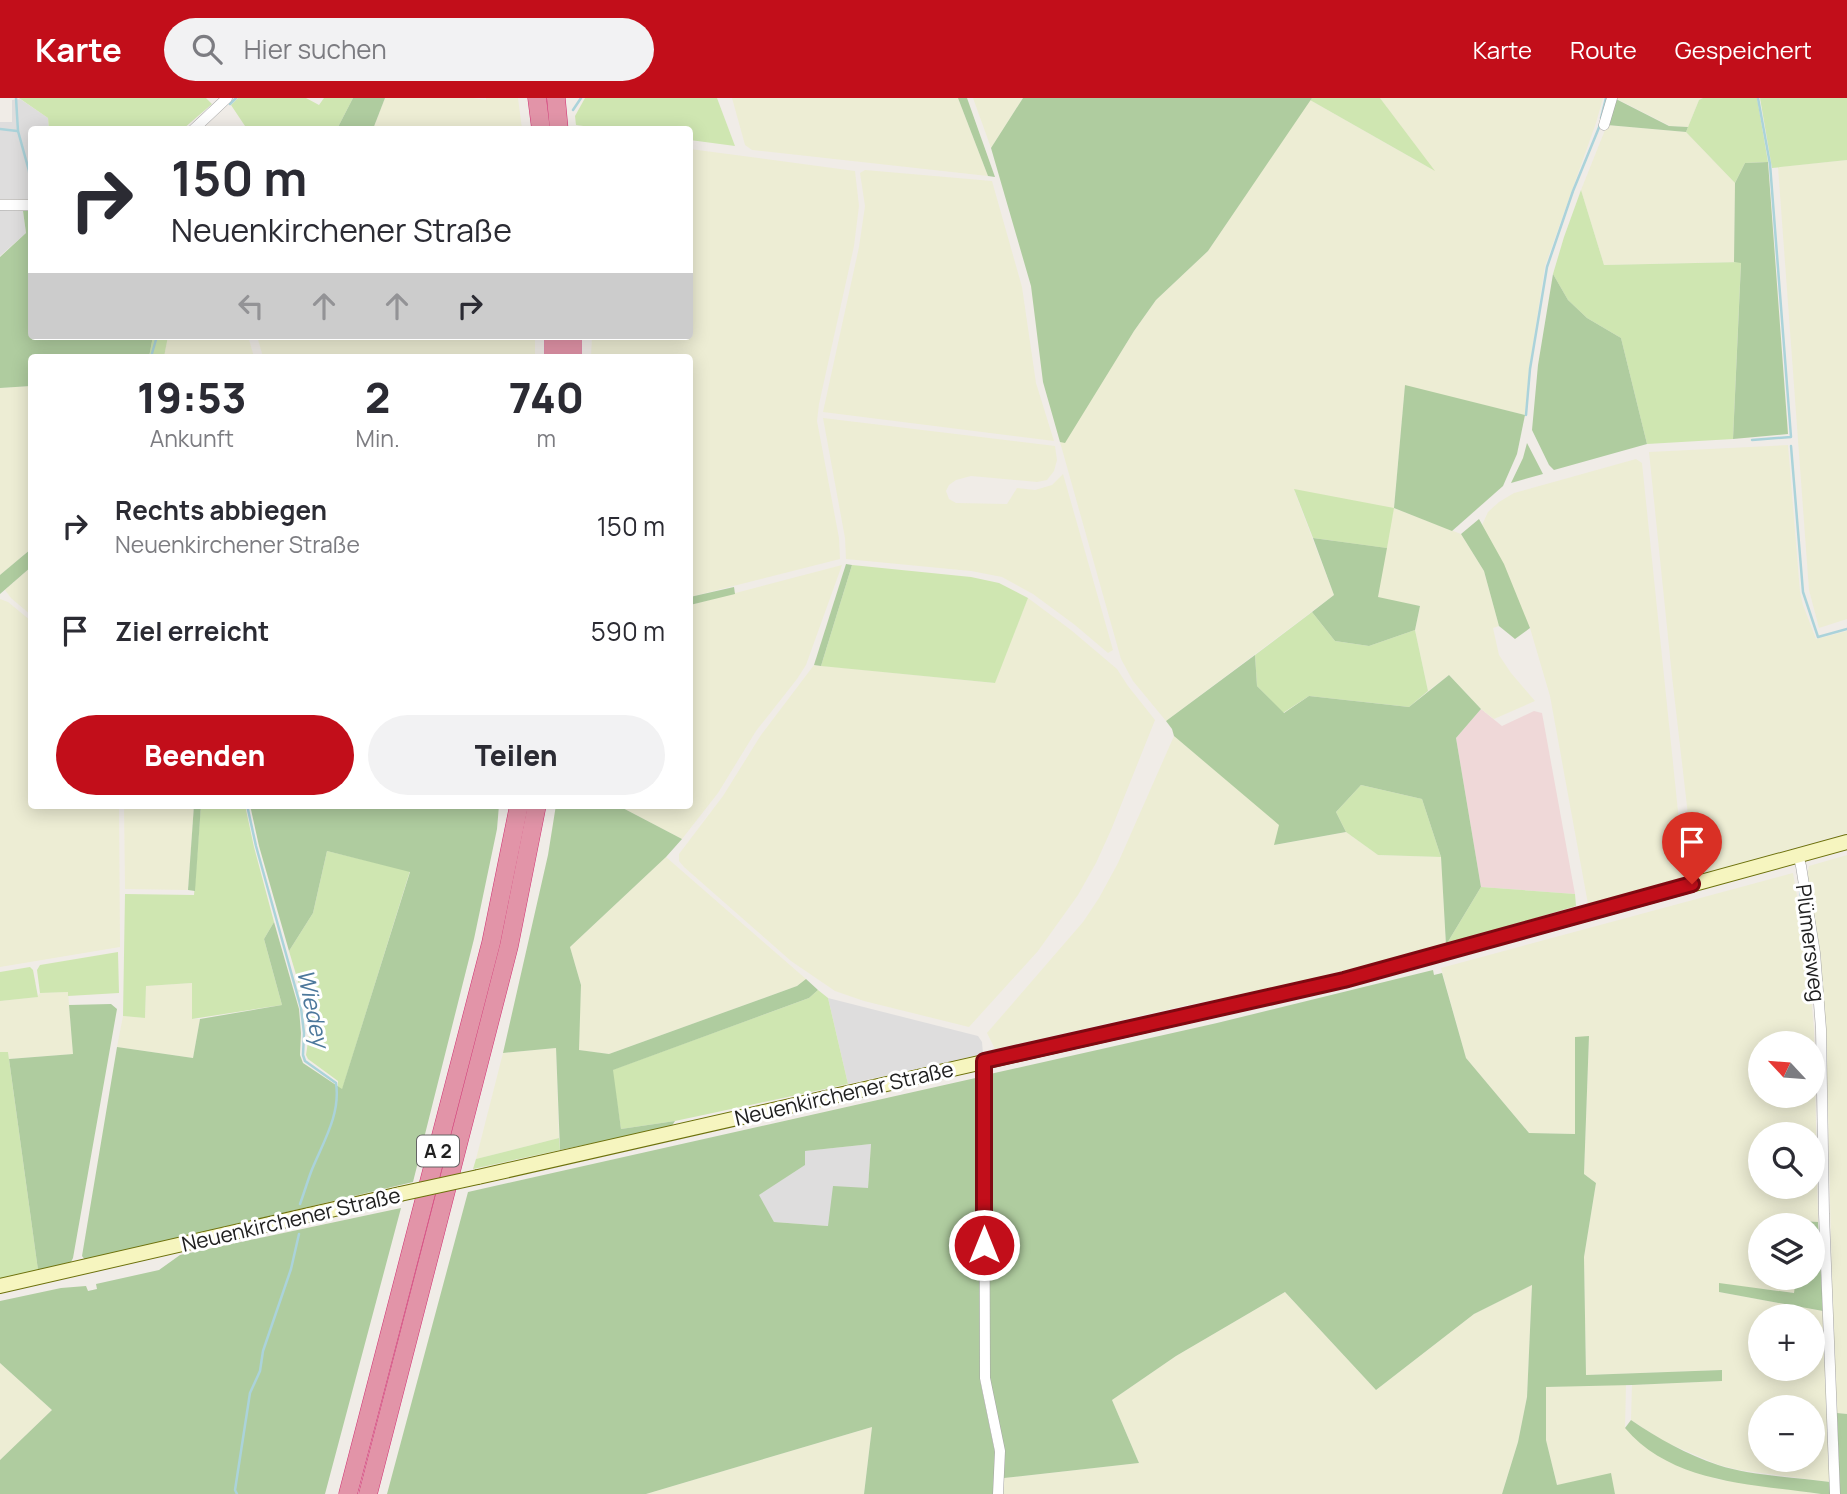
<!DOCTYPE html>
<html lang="de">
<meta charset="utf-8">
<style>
body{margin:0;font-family:Manrope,sans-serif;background:#f2f2f3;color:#2b2b33;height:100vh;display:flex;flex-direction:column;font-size:26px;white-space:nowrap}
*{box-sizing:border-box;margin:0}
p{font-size:23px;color:#7c7c81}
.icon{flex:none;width:38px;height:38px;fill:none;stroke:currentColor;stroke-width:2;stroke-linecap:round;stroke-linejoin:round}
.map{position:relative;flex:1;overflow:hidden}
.drawer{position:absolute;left:28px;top:256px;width:665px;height:455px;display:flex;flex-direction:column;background:#fff;border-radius:7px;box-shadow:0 4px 18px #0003}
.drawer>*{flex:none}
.top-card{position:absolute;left:28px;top:28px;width:665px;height:214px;border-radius:7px;box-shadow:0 4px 18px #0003;background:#fff;color:#2b2b33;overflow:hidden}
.needle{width:46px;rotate:296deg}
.fabs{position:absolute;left:1748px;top:933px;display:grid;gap:14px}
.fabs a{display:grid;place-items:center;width:77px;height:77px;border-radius:50%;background:#fff;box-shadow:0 4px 18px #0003;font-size:35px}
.pin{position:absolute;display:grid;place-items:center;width:60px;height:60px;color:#fff;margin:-72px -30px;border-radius:50% 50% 50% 0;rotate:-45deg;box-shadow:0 0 7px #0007}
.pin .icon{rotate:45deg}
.me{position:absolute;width:77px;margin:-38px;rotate:0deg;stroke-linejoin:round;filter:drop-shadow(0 0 5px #0008)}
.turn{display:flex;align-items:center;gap:24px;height:147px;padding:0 28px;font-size:32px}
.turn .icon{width:91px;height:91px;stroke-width:2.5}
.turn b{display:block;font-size:49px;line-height:60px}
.lanes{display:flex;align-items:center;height:66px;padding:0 28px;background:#0003;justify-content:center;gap:35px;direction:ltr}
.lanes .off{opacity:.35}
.eta{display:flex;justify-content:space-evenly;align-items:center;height:119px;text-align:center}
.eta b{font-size:42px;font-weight:800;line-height:49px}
.action{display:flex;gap:14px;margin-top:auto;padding:14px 28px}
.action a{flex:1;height:80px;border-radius:42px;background:#c20e1a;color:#fff;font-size:28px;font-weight:800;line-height:80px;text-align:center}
.action a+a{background:#f2f2f3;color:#2b2b33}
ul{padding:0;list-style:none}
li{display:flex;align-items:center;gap:21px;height:105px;padding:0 28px}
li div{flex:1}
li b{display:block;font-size:26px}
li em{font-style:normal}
header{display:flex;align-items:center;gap:42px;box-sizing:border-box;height:98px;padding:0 35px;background:#c20e1a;color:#fff}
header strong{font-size:33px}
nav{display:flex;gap:38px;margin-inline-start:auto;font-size:24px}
.search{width:490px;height:63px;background:#f2f2f3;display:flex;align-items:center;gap:18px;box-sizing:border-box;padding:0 24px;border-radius:38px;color:#7c7c81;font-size:26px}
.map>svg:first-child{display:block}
.residential{fill:#dedddd}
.commercial{fill:#efd8d8}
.farmland{fill:#ededd4;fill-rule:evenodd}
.grass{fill:#cfe6b1}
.forest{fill:#afcc9f;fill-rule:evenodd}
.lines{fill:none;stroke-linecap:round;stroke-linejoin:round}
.stream{stroke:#abd3da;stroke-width:2.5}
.minor-casing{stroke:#a4a4a4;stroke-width:11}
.secondary-casing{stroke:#6d710c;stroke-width:16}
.motorway-casing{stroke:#d03273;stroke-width:19}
.minor{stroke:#fff;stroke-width:10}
.secondary{stroke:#f6f5bf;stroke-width:14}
.motorway{stroke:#e294a8;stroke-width:18}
.secondary-bridge-casing{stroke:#6d710c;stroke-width:16;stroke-linecap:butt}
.secondary-bridge{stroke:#f6f5bf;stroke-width:14}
.route-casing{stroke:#7e0911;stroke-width:18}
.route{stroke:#c20e1a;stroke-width:12}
.labels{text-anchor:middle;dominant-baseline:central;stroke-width:6;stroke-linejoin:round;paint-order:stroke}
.shield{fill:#fff;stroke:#636363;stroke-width:2}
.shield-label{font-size:19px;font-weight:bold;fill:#202020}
.street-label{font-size:21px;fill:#202020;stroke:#fff}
.water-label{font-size:23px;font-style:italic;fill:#4c789b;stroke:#fff}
</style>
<header>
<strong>Karte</strong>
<div class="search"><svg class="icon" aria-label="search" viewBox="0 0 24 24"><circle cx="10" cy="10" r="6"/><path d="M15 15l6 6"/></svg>Hier suchen</div>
<nav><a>Karte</a><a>Route</a><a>Gespeichert</a></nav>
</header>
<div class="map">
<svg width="1847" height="1396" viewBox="0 0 1847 1396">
<rect width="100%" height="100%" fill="#f0ece7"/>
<!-- residential -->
<g class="residential">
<path d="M20,1l28,19 1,11 -17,1 -1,69h-31v-77h12v-22z"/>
<path d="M0,112l23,1 3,22 -26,23z"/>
<path d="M828,900l150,38 4,6 1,12 -135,30z"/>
<path d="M871,1046l-3,45 -39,37 -55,-4 -16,-27 46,-30v-14z"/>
</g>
<!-- commercial -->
<path class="commercial" d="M1481,611l21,17 32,-15 8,2 33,181 -94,-7 -25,-149z"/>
<!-- farmland -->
<g class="farmland">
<path d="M385,0h88l13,2v-2h32l4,31h-149z"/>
<path d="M732,0h226l30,78 -236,-26 -7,-5z"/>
<path d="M973,0h50l-32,50z"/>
<path d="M1380,0h223l-7,25 -51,143 -16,103 -4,46 -120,-29 -11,122 67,26 23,37 15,55 -6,2 6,27 12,18 24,28 -41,18 -13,-10 -32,-34 -21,16 -13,-61 5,-24 -42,-8 -84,-108 40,105 -168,126 -33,-40 -12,-22 -61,-217h5l69,-111 22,-31 52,-49 102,-151 123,70z"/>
<path d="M1615,0h88l-4,2 -11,27 -18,-1z"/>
<path d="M1607,27l79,7 49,51 -1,79 -130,3 -23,-75z"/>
<path d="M690,51l165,22 4,35 -5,40 -35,158 -2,17 22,117 1,21 -150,38v-240h-99l1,-21h98z"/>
<path d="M1847,62v459l-28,9 -10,-38 -31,-423z"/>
<path d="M865,72l127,11 30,106 14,96 18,58 -231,-29 36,-165 6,-41 -5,-33z"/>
<path d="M168,238h80l6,21h-90z"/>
<path d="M257,238h278v21h-272z"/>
<path d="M31,288v163l-31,26v-187z"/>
<path d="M823,320l232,28 2,14 -3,11 -7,9 -10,2 -66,-6 -15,4 -7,5 -3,6 3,8 7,4 51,1 10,-16 18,2 17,-5 11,-11 50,176 -5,3 -33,-28 -42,-31 -31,-17 -31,-6 -125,-12 -1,-21z"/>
<path d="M1788,347l12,147 3,13 13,34 31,-8v202l-152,43 -23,-200 -23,-224z"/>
<path d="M1636,361l6,4 43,416 -97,25 -38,-208 -20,-68 -48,-103 6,-13 11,-10 15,-9z"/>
<path d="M842,467l-36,100 -9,14 -41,52 -38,62 -36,46 -65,-34h73v-200z"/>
<path d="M31,469v48l-20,-17 -6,-8z"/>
<path d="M1028,500l43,32 46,39 11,17 27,34 -44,110 -15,33 -18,32 -40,56 -69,76 -105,-26 -29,-10 -44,-30 -107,-94 -5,-6v-7l44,-58 38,-61 53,-70 180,18z"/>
<path d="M0,501l8,3 23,19 1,184h87l1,142 -120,20z"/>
<path d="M1174,638l106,89 -5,20 71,-13 32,23 63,2 5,88 -170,43 -93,18 -188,43 -8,-16 96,-111 16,-24 19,-35z"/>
<path d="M124,707h70l-6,85 -63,-1z"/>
<path d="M1847,757v559l-10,-1 -4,-87 -7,-298 -19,-153 2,-9z"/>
<path d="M666,759l140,122 -9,7 -188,68 -31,-4 3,-65 -11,-38z"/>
<path d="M1793,775l14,80 7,76 4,193 -15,-1 -1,4h-42v53h36l-1,15 -76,-9v8l104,19 7,171 -91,-12 -20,-5 -54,-23 -34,-22 1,-35 89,-4 1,-11 -136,5 -2,-118 12,-74 -12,-9 5,-137 -14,1v96l-46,-1 -63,-75 -25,-90zM1760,945h53v53h-53zM1760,1036h53v52h-53zM1760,1218h53v52h-53zM1760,1309h53v53h-53z"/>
<path d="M192,885v36h8l-7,39 -76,-11 6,-31 22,2 1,-32z"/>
<path d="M68,894l5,62 -64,5 -1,-7h-8v-51l37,-4 3,-4z"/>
<path d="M556,950l3,90 -83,21 27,-106z"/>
<path d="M1532,1187l-5,112 -9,45 -16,52h-499l1,-16 135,-15 -27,-63 64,-44 109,-64 91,98 98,-76z"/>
<path d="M0,1265l52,47 -52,50z"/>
<path d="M1586,1287h40l-1,43 91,51 105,15h-206l-4,-20 -54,11 -11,-45v-53z"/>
<path d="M872,1329l-8,67h-218z"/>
</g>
<!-- grass -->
<g class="grass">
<path d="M19,0h187l6,6 -29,25 -134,1 -1,-12z"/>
<path d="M238,0h68l13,7 5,-7h29l-16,31h-90l-16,-24z"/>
<path d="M585,0h132l18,48 -45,-6v-10h-78l-36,-5 -1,-9z"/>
<path d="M1312,0h68l55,73 -125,-71z"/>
<path d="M1703,0h54l11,64 -23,1 -10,20 -49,-51 13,-32z"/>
<path d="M1760,0h87v62l-75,8z"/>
<path d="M1581,92l23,75 137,-3 -8,177 -86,5 -26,-106 -34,-20 -19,-18 -15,-26 11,-37z"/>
<path d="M153,238h15l-4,21h-15z"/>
<path d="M1294,391l100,19 -7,40 -74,-10z"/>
<path d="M852,467l119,12 28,6 29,15 -33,85 -174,-17z"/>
<path d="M1312,514l23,29 34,5 46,-16 13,61 -19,16 -100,-11 -26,17 -26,-27 -2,-31z"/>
<path d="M1361,687l61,14 19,58 -63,-2 -32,-23 -10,-20z"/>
<path d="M201,707h44l9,42 20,75 -10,17 18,66 -90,14v-36l-46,3 -1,32 -22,-2 2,-122 69,1z"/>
<path d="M327,753l83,20 -68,219 -4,-3v-6l-30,-22 -2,-4 3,-20 -3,-27 -17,-57 24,-38z"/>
<path d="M1481,789l94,7 1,12 -130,39z"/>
<path d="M118,854l1,41 -51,3v-4l-28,1 -3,-23 3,-5z"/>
<path d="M30,869l3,3 5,27 -38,4v-29z"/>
<path d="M818,892l10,8 20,86 -173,37 -54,8 -9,-59 197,-72z"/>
<path d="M0,954h8l30,218 -38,9z"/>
<path d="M559,1040l1,12 -87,19 3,-10z"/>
</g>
<!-- forest -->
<g class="forest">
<path d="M353,0h32l-12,31h-36z"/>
<path d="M958,0h9l28,79 -7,-1z"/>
<path d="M1023,0h289l-104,153 -52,49 -22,31 -69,112 -5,-1 -17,-60 -12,-96 -40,-138z"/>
<path d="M1614,0l55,28 19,1 -2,5 -79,-7z"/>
<path d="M1768,64l20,272 -55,5 8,-176 -7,-1 1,-79 10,-20z"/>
<path d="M23,113h8l1,125h121l-4,21h-117l-1,29 -31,2v-131l26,-24z"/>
<path d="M1553,176l15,26 19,18 34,20 26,106 -93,26 -5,-5 -17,-35 6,-65z"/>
<path d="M1405,287l120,30 -8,39 -14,32 -51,45 -58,-23z"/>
<path d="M1527,345l16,31 -32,9 12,-25z"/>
<path d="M1479,421l25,45 26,64 -15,11 -16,-13 -15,-55 -23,-37z"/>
<path d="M1313,440l74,10 -9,49 42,9 -5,24 -46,16 -34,-5 -23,-29 22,-17z"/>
<path d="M31,451v18l-31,27v-19z"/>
<path d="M846,466l6,1 -31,101 -7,-1z"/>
<path d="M734,489l1,7 -45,11v-8z"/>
<path d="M1255,557l2,31 27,27 25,-17 100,11 40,-32 32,34 -25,29 25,149 -35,58 -5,-88 -19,-58 -61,-14 -25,27 10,20 -72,13 5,-20 -105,-89 -2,-7 -6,-8z"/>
<path d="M194,707h7l-6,86 -7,-1z"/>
<path d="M250,707h249l-2,24 -23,110 -61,243 -328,78 -3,-4 35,-209 76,11 7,-39 82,-14 -18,-66 10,-17 25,87 2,24 -1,22 3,8 39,26 68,-217 -83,-21 -14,62 -24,38 -30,-105z"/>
<path d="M556,707h61l65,34 -16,18 -96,90 11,38 -2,65 30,4 188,-68 9,-7 12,11 -9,8 -196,72 8,59 54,-8 -4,6 -111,23 -4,-102 -53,5 45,-198z"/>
<path d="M1433,872l1,5 8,-2 24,85 63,75 46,1v-97l14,-1 -5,138 12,9 -12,74 2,118 136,-5v11l-90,4 -86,2v53l11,45 54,-12 4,21h-113l16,-52 9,-45 5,-112 -58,29 -98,76 -91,-98 -109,64 -64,44 27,63 -135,15v-28l-16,-71 2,-305 227,-51z"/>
<path d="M111,906l6,5 -44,249 -2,4 -33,8 -29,-211 64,-5 -4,-49z"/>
<path d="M980,979v303l15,73 -1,41h-130l8,-67 -226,67h-259l81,-302zM871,1046l-3,44 -35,-2 -5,40 -54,-4 -15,-27 46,-30v-14z"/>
<path d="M401,1110l-76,286h-325v-34l52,-50 -52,-47v-62l61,-13 25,-2 2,5 9,-2 -1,-5 63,-14 21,-15z"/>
<path d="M1802,1123l16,1 5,89 -104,-19v-9l75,10 2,-15h17v-53h-11z"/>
<path d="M1837,1315l10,1v80h-7z"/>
<path d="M1631,1322c28,19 55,34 87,45 34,11 76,12 112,17l1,12h-10c-67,-10 -149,-10 -196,-66z"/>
</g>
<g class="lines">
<!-- stream -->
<g class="stream">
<path d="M16,0l2,33 11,40 2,16"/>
<path d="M230,6l6,-6"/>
<path d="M573,12l8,-12"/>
<path d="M1601,20l5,-20"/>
<path d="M0,31l17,2"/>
<path d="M151,259l6,-21"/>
<path d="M1526,317l4,-46 17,-102 26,-76 27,-66"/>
<path d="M1752,342l39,-3 -21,-273 -12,-66"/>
<path d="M1791,348l12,146 15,45 29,-8"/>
<path d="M247,707l9,41 45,162 3,25 -1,22 2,6 31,22c5,32 -14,61 -25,89 -4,11 -7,21 -11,32"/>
<path d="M1799,785l6,41"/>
<path d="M237,1396l-2,-4 15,-97 10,-22 3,-20 28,-82 8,-35"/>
</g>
<defs>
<g id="minor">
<path d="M1604,27l8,-27"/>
<path d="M193,32l34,-32"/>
<path d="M0,107h32"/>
<path d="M1798,757l3,11 14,87 6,76 3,185 11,280"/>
<path d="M984,963l1,317 15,73 -2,43"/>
</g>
<g id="secondary">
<path d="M478,1079l866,-197 503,-138"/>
<path d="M0,1188l400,-92"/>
</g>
<g id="motorway">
<path d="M537,0l4,32"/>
<path d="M556,0l3,32"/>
<path d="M554,238v21"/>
<path d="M572,238v21"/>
<path d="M348,1396l143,-551 28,-138"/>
<path d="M368,1396l141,-548 28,-141"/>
</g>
</defs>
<!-- minor casing -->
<use href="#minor" class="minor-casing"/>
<!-- secondary casing -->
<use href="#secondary" class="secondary-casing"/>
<!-- motorway casing -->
<use href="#motorway" class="motorway-casing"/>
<!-- minor -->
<use href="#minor" class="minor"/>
<!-- secondary -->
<use href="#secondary" class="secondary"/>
<!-- motorway -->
<use href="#motorway" class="motorway"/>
<defs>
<path id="secondary-bridge" d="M400,1096l78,-17"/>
</defs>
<!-- secondary-bridge casing -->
<use href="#secondary-bridge" class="secondary-bridge-casing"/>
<!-- secondary-bridge -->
<use href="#secondary-bridge" class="secondary-bridge"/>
</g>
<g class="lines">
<defs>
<path id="route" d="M984,1147v-184l360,-81 348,-96"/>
</defs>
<!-- route casing -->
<use href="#route" class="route-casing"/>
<!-- route -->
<use href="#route" class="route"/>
</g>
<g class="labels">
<!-- shield labels -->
<rect class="shield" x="417" y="1037.5" width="42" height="31" rx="5"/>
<g class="shield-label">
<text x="438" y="1053">A 2</text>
</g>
<!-- street labels -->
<g class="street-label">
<text transform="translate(1811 845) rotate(83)">Plümersweg</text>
<text transform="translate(844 995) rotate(-13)">Neuenkirchener Straße</text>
<text transform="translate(291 1121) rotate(-13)">Neuenkirchener Straße</text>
</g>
<!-- water labels -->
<g class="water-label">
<text transform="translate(314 910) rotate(78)">Wiedey</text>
</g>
</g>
</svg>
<div class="fabs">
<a><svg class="needle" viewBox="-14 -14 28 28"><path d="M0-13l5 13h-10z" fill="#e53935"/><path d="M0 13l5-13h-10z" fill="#7c7c81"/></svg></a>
<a><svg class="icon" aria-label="search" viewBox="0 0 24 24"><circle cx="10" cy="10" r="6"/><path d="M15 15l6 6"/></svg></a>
<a><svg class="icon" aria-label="layers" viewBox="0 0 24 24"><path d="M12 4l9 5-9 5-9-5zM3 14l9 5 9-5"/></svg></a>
<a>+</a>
<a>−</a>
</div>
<div class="pin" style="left:1692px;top:786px;background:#d93025"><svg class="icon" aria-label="arrive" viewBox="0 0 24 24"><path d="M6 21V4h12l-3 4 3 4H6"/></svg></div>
<svg class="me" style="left:984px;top:1147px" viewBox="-20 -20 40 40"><circle r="17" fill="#c20e1a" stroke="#fff" stroke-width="3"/><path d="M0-11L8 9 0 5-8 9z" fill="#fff"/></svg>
<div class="top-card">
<div class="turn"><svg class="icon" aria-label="right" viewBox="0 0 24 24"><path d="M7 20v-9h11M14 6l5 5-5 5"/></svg><div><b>150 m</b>Neuenkirchener Straße</div></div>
<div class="lanes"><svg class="icon off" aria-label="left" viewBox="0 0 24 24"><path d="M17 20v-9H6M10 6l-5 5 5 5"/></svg><svg class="icon off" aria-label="ahead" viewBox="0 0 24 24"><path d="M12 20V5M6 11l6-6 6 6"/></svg><svg class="icon off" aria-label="ahead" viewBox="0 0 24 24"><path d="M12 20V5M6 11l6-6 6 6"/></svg><svg class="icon" aria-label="right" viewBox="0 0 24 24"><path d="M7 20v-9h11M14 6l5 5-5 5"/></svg></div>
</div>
<section class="drawer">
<div class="eta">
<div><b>19:53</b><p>Ankunft</p></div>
<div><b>2</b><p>Min.</p></div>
<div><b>740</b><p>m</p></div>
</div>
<ul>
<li><svg class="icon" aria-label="right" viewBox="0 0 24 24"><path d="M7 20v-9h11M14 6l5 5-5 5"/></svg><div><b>Rechts abbiegen</b><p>Neuenkirchener Straße</p></div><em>150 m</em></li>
<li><svg class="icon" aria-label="arrive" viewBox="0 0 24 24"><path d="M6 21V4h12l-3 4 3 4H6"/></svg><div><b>Ziel erreicht</b></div><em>590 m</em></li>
</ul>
<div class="action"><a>Beenden</a><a>Teilen</a></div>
</section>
</div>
